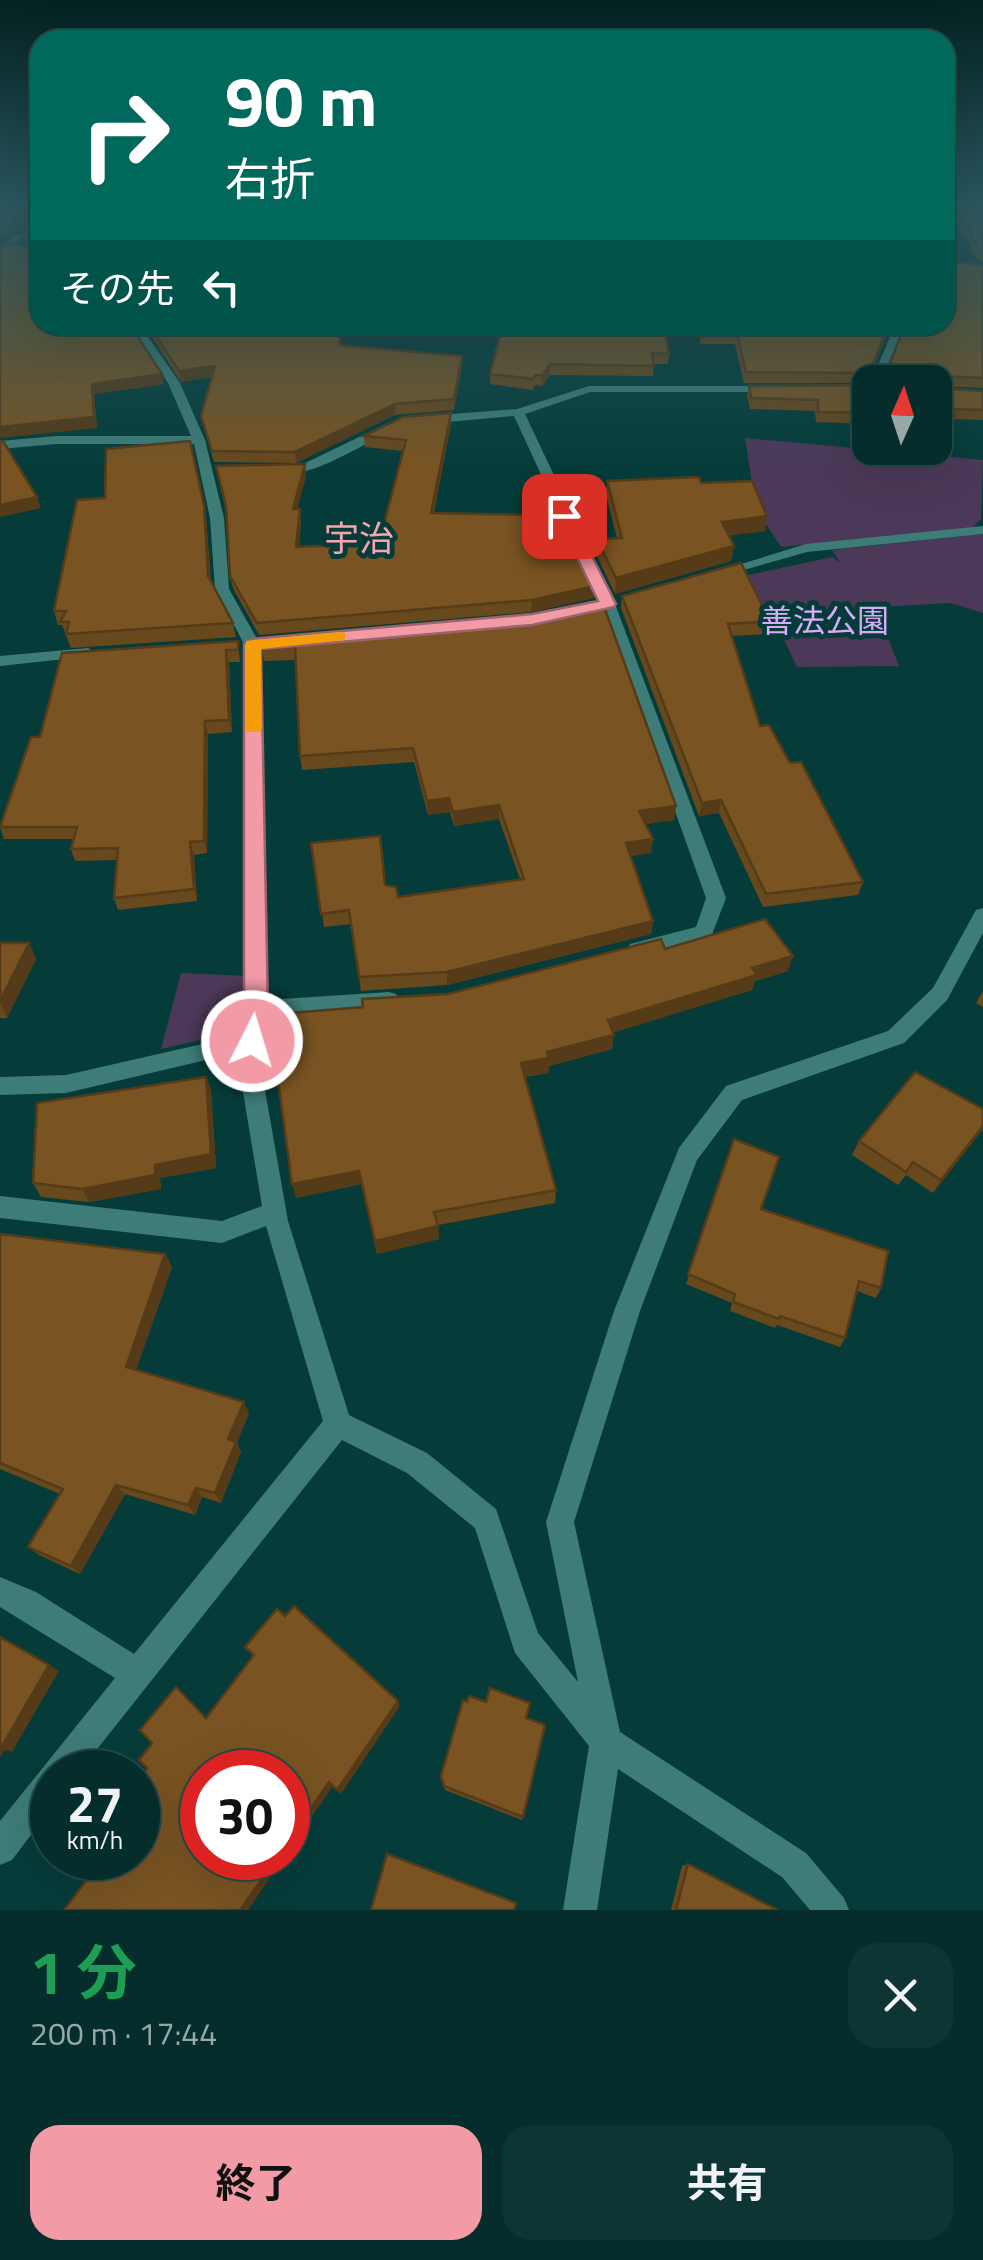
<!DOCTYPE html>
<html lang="ja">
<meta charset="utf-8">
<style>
body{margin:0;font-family:"Titillium Web","Noto Sans JP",sans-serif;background:#0d3534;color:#f1f3f6;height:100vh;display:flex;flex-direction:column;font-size:38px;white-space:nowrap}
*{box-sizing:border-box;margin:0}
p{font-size:32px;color:#97a8a9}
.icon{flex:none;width:55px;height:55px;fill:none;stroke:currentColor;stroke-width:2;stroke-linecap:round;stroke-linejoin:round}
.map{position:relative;height:1910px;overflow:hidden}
.sheet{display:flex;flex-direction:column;background:#042d2c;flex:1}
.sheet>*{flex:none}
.hud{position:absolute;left:30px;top:30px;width:925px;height:305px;border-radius:30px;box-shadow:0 10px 40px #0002,0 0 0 2px #254948;background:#00695c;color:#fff;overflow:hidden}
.needle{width:65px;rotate:3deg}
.fabs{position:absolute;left:852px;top:365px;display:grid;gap:20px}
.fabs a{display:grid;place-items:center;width:100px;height:100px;border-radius:20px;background:#042d2c;box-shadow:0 10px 40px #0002,0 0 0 2px #254948;font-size:50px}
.speed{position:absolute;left:30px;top:1750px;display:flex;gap:20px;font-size:50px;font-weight:700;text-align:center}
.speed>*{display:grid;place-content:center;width:130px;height:130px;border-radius:50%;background:#042d2c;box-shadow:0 10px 40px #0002,0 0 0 2px #254948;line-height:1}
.speed small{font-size:25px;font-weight:400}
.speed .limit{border:15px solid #d22;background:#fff;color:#111}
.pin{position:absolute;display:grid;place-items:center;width:85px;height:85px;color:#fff;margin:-42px;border-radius:20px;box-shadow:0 5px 15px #0006}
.me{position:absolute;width:110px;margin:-55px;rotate:5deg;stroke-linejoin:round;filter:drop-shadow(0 0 8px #0008)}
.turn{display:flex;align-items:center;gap:35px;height:210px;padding:0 30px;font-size:45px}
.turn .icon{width:130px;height:130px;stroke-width:2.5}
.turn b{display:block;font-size:70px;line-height:85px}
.then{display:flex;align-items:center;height:95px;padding:0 30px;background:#0003;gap:20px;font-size:38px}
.round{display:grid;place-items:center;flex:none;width:105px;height:105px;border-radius:30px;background:#0d3534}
.overview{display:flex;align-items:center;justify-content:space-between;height:170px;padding:0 30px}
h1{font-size:60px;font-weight:700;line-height:75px;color:#1e9e55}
.button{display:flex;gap:20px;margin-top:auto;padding:20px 30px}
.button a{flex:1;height:115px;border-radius:30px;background:#f39aa7;color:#111;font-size:40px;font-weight:700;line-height:115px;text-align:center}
.button a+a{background:#0d3534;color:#f1f3f6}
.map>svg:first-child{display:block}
.green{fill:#4c3959}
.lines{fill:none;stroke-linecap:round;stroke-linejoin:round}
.minor{fill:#3e7c78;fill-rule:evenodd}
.wall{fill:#68481d}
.shaded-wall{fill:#553b18}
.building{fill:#795422;stroke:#553b18;stroke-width:2.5}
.route{fill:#f39aa7;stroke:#9e646d;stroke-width:2.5}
.slow{fill:#f59e0b}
.labels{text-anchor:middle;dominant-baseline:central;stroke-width:10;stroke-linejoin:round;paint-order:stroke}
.far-park-label{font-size:32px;fill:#d7acf6;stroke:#053c3a}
.far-quarter-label{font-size:35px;fill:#f7a4af;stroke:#053c3a}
</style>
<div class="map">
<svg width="983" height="1910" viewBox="0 0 983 1910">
<rect width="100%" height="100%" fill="#053c3a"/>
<!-- green -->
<g class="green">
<path d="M745,438l238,22 -2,59 -10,9 -190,19 -25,-38z"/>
<path d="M983,534v79l-32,-10 -75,4 23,59 -102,1 -26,-54 -32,-36 94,-20 8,7 -9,-14z"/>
<path d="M181,973l68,3 -13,51 -27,11 -48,11z"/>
</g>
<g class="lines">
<!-- minor -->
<g class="minor">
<path d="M40,218v7l-40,28v-7z"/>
<path d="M130,325h10l40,58 25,57 19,78 5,71 31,55 6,356 123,-8 7,2 3,6 -3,6 -7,2 -124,9 -5,45 28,159 61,194 78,38 69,56 42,124 40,49 -32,-160 68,-211 65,-163 47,-62 162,-55 45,-43 43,-78 7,-2v25l-36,67 -43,43 -162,57 -45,60 -57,151 -66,211 46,210 186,121 38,45 5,12h-39l-28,-33 -164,-108 -21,141h-34l26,-164 -74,-93 -40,-125 -68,-55 -65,-33 -263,332h-27v35l-40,53 -12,5v-44l115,-143 -115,-71v-30l36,15 98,62 189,-233 -57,-195 -44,17 -222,-25v-22l222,25 40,-15 -24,-144 2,-10 -174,41 -66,2v-18l66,-2 176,-40 4,-26 -2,-365 -29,-55 -5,-71 -16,-74h-138l-56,5v-8l56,-5h135l-23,-53z"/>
<path d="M895,325h10l-25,57 -10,2z"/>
<path d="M589,386h184l6,3 -6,3h-183l-65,22 90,190 111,294 -15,39 -74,19 -7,-2 -3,-5 3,-5 66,-17 10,-29 -105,-294 -87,-188 -88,8 -6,-4 6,-4 91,-7z"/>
<path d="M388,423l4,1v6c-25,12 -91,55 -115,41l6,-4h14z"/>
<path d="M983,526v8l-176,18 -88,25 -7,-4 94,-29z"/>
<path d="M88,648l8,5 -3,3 -93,10v-10z"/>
</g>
</g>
<!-- wall -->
<g class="wall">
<path d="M946,202h37v60l-5,-1z"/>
<path d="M40,219l124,165 -70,10 3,34 -57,-179 -16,-7 -3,-9z"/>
<path d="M983,265v123l-47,-2 -1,2 48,3v29l-31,-1 -2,6h-15v-43l-49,-9z"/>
<path d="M144,325h195l1,21 122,20 -8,44 -59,5 -99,48 -82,-1 -13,-46 11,-39 -31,5z"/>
<path d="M503,325l166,29 -1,10h-14l-1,12 -103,-1 -8,11 -7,-1 -2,5 -43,-6v-10z"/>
<path d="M699,325h192l-24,58h-123l-9,-39h-35z"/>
<path d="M870,385v39l-54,-2 -1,-11 -65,-2 -3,-13 2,-10z"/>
<path d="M451,413v11l-17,89 105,31 56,42 -1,12 -63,14 -272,23 -26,-47 -3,-12 75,-112 1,12 -9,33 4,12 -2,26 80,-4 24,-92 -38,-4 -1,-11z"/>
<path d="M607,481l94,2 64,48 -36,4 5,11 -3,15 -116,33 -19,-40 1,-15 20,-1 -11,-42z"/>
<path d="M206,519l5,61 22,43 3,14 -165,11 -9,-23h-4l-4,-14z"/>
<path d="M622,596l148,25 -2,13 -36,2 28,90 30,37 73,119 -5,13 -95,12 -44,-94 -20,3 -78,-208z"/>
<path d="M533,614l141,206 -29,4 6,29 -21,3 23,65 -2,13 -204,51 -86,6 -10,-67 -27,3 -13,-84 74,42 13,12 122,-18 -21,-60 -45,7 -4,-14 -22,3 -14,-53 -112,8 -2,-14 -4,-96 -32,1 -2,-14z"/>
<path d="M238,641l2,21h-11l3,70 -24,2 -1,119 -13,2 3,46 -79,9 -4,-12 3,-38 -42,1 -4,-12 2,-10h-69l-4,-12 40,-90z"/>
<path d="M0,943h29l7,16 -29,59h-7z"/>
<path d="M665,949l123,22 -33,10 -3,9 -139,42 -1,17 -63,17 -1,7 -23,4 31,113 -1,13 -117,22 1,14 -62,15 -16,-70 -65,14 67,-191 85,-13z"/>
<path d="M983,991v16l-7,-4z"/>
<path d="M206,1077l5,14 5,77 -56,10 1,11 -72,13 -48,-5 -8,-14z"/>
<path d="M983,1109v20l-50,64 -27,-18 -8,10 -46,-30 7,-14z"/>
<path d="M734,1139l27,70 120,79 -5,10 -19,-7 -12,47 -5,9 -63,-22 -2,3 -45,-17 2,-8 -46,-19z"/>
<path d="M0,1234l165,20 7,13 -36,103 113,43 -12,30 4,9 -20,51 -19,-6 -7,18 -70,-21 -45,80 -41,-19 -11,-8 32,-53 -60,-25z"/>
<path d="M527,1718l18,7 -23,95 -77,-30 -4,-14z"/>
<path d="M688,1864l90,46h-107l11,-44z"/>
</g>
<!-- shaded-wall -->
<g class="shaded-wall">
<path d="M36,206l2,9 -38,26v-10z"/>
<path d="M889,325h2l-24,58 2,-10z"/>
<path d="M462,356v10l-8,44v-11z"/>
<path d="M550,364v11l-8,11v-10z"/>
<path d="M215,366l1,10 -35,6 -2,-11z"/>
<path d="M162,374l2,10 -70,10 3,34 -97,10v-11l92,-43z"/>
<path d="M395,404v11l-99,48 -1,-11z"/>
<path d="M451,413v11l-20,100v-11z"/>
<path d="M305,464l1,12 -12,45 -1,-12z"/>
<path d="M37,497l4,11 -41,9v-12z"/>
<path d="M204,505l2,14 5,70 -3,-13z"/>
<path d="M300,509l1,12 -3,37 -2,-11z"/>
<path d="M767,516l-2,15 -46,6 3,-15z"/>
<path d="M734,546l-3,15 -116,33 1,-16z"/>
<path d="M595,586l-1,12 -63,14 1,-12z"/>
<path d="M226,650l3,12 3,70 -3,-12z"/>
<path d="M205,721l3,13 -1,119 -3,-12z"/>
<path d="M449,798l1,14 -22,3 -1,-14z"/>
<path d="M721,800l-2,13 -20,3 3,-13z"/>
<path d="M499,805v14l-45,7 -1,-14z"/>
<path d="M676,806l-2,14 -37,5 2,-14z"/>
<path d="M653,839l-2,14 -27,4 2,-14z"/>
<path d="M190,842l4,13 3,46 -3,-12z"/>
<path d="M653,921l-2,13 -204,51v-13z"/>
<path d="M29,943l7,16 -29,59 -7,-17z"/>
<path d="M793,956l-5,15 -33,10 -3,9 -146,45 2,-15z"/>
<path d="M614,1035l-2,14 -63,17 -1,7 -28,4 1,-14 26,-11z"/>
<path d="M206,1077l5,14 5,77 -56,10 1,11 -72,13 -7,-13 73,-24z"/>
<path d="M983,1126v3l-50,64 8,-13z"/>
<path d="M359,1171l2,13 -65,14 -4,-14z"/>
<path d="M438,1226l1,13 -62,15 -2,-13z"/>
<path d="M165,1254l7,13 -39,112 -7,-12z"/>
<path d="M244,1402l5,11 -12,30 4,9 -20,51 -6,-10 13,-54z"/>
<path d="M116,1485l9,9 -45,80 -9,-8z"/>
<path d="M196,1488l6,9 -7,18 -7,-10z"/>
<path d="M49,1665l10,6 -47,81 -7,-2 -5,7v-12z"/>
<path d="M398,1701l2,5 -59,88 -4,-4z"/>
<path d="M329,1782l4,4 -45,66v-10z"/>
<path d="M277,1858h7l-36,52h-8z"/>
</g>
<!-- building -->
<g class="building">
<path d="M0,202h40v5l-4,-1 -36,25z"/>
<path d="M953,202h30v50h-2z"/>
<path d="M40,217v23l-19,-7 19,-14z"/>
<path d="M8,242l32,10v-4v77h90l32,49 -70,10 2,33 -94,10v-180z"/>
<path d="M945,261l38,4v113l-45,-2 -3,12 48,3v19l-31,-1 2,6 -19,-1v-32h-59v-5l10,-4 19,-48h40z"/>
<path d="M149,325h190l1,20 122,11 -8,43 -59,5 -100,48 -83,-1 -11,-35 14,-50 -36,5z"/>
<path d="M503,325h161l5,29 -17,-1 2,13 -104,-2 -8,12 -6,-1 -3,4 -43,-5z"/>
<path d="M701,325h188l-20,48 -123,-1 -9,-38h-36z"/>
<path d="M870,385v28l-52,-1v-12l-67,-2 -2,-12z"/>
<path d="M451,413l-20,100 103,2 5,29 35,-1 21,43 -63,14 -275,23 -27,-47 -4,-70 -10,-40 89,-2 -12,45h7l-4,38 83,-4 27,-103 -42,-4 39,-19z"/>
<path d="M0,441h3l34,56 -37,8z"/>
<path d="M190,441l14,64 4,71 25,47 -167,11 3,-12h-9l6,-11h-12l23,-111 28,-2 1,-49z"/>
<path d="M699,477l2,6 51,-2 15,35 -45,6 12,24 -118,32 -19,-39 25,-1 -15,-57z"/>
<path d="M741,563l29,58 -42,3 32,102 9,-1 21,38 11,-1 62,120 -97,12 -45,-94 -19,3 -80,-207z"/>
<path d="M602,601l74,205 -37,5 14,28 -27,4 27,78 -206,51 -88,5 -10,-67 -28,4 -10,-71 69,-7 5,49 11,2 2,10 126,-18 -25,-74 -46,7 -4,-14 -22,3 -14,-53 -113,8 -5,-110 -33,1 -1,-9 272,-24z"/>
<path d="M238,641v9h-12l3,70 -24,1 -1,120 -14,1 4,47 -80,9 4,-50 -47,1 6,-22h-77l31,-90h9l22,-84z"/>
<path d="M765,919l28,37 -41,12 5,7 -149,45 6,15 -67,17 2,6 -28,5 35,127 -122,22 4,14 -63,15 -16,-70 -67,13 -14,-104 1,-66 84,-7 -1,-8 86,-5 213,-55 4,10z"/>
<path d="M0,943h29l-29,58z"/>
<path d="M915,1072l68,37v17l-42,54 -28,-18 -7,10 -47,-31z"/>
<path d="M206,1077l5,77 -56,11v10l-73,14 -49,-6 4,-80z"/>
<path d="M734,1139l45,18 -18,52 127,42 -7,37 -22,-7 -14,57 -65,-22 -1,3 -46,-17 2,-8 -47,-20z"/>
<path d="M0,1234l165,20 -39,113 118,35 -16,37 8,3 -21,51 -19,-5 -8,17 -72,-20 -45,81 -43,-19 35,-58 -63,-26z"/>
<path d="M294,1606l104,95 -61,89 -8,-8 -41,60v-70h-86v86h75l-37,52h-176l39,-52h35v-77l9,-13 -8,-8 13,-17 -12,-13 36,-43 30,31 48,-63 -9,-8 32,-38 8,7z"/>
<path d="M0,1637l49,28 -48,83 -1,-1z"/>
<path d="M490,1688l40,15 -4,15 19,7 -22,92 -79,-31 -3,-10 22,-76 4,2 2,-6 17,6z"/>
<path d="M387,1854l129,49 -2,7h-143z"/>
<path d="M688,1864l90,46h-102z"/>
</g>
<!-- sky -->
<linearGradient id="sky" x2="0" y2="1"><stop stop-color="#032120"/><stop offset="0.43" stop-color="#2a5660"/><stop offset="1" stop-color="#2a5660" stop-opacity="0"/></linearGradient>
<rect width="983" height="470" fill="url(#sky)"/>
<!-- route -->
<path class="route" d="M564,511l8,5 44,88 -2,3 -82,18 -271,24 7,360 -8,39h-17l-3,-7 4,-32v-365l8,-5 280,-25 66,-13 -41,-85z"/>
<!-- slow -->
<path class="slow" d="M339,632l6,1v7l-84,9 1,79 -2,4h-14v-91z"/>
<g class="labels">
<!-- far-park labels -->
<g class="far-park-label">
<text x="825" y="620">善法公園</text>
</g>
<!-- far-quarter labels -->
<g class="far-quarter-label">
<text x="359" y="538">宇治</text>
</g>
</g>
</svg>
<div class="fabs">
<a><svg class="needle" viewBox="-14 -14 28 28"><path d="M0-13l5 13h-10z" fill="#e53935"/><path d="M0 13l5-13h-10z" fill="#97a8a9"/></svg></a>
</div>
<div class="speed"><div>27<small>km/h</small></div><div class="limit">30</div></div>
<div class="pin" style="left:564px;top:516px;background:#d93025"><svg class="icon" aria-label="arrive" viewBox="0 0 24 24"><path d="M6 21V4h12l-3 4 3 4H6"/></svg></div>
<svg class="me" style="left:252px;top:1041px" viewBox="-20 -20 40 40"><circle r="17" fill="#f39aa7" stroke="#fff" stroke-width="3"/><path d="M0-11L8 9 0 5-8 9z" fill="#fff"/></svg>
<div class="hud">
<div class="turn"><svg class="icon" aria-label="right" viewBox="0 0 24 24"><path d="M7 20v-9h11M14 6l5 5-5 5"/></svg><div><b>90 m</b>右折</div></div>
<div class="then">その先<svg class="icon" aria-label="left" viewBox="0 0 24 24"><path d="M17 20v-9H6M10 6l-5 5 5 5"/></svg></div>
</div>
</div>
<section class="sheet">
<div class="overview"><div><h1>1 分</h1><p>200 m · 17:44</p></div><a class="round"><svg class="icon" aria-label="close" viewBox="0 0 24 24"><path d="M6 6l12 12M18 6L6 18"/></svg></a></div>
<div class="button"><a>終了</a><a>共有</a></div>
</section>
